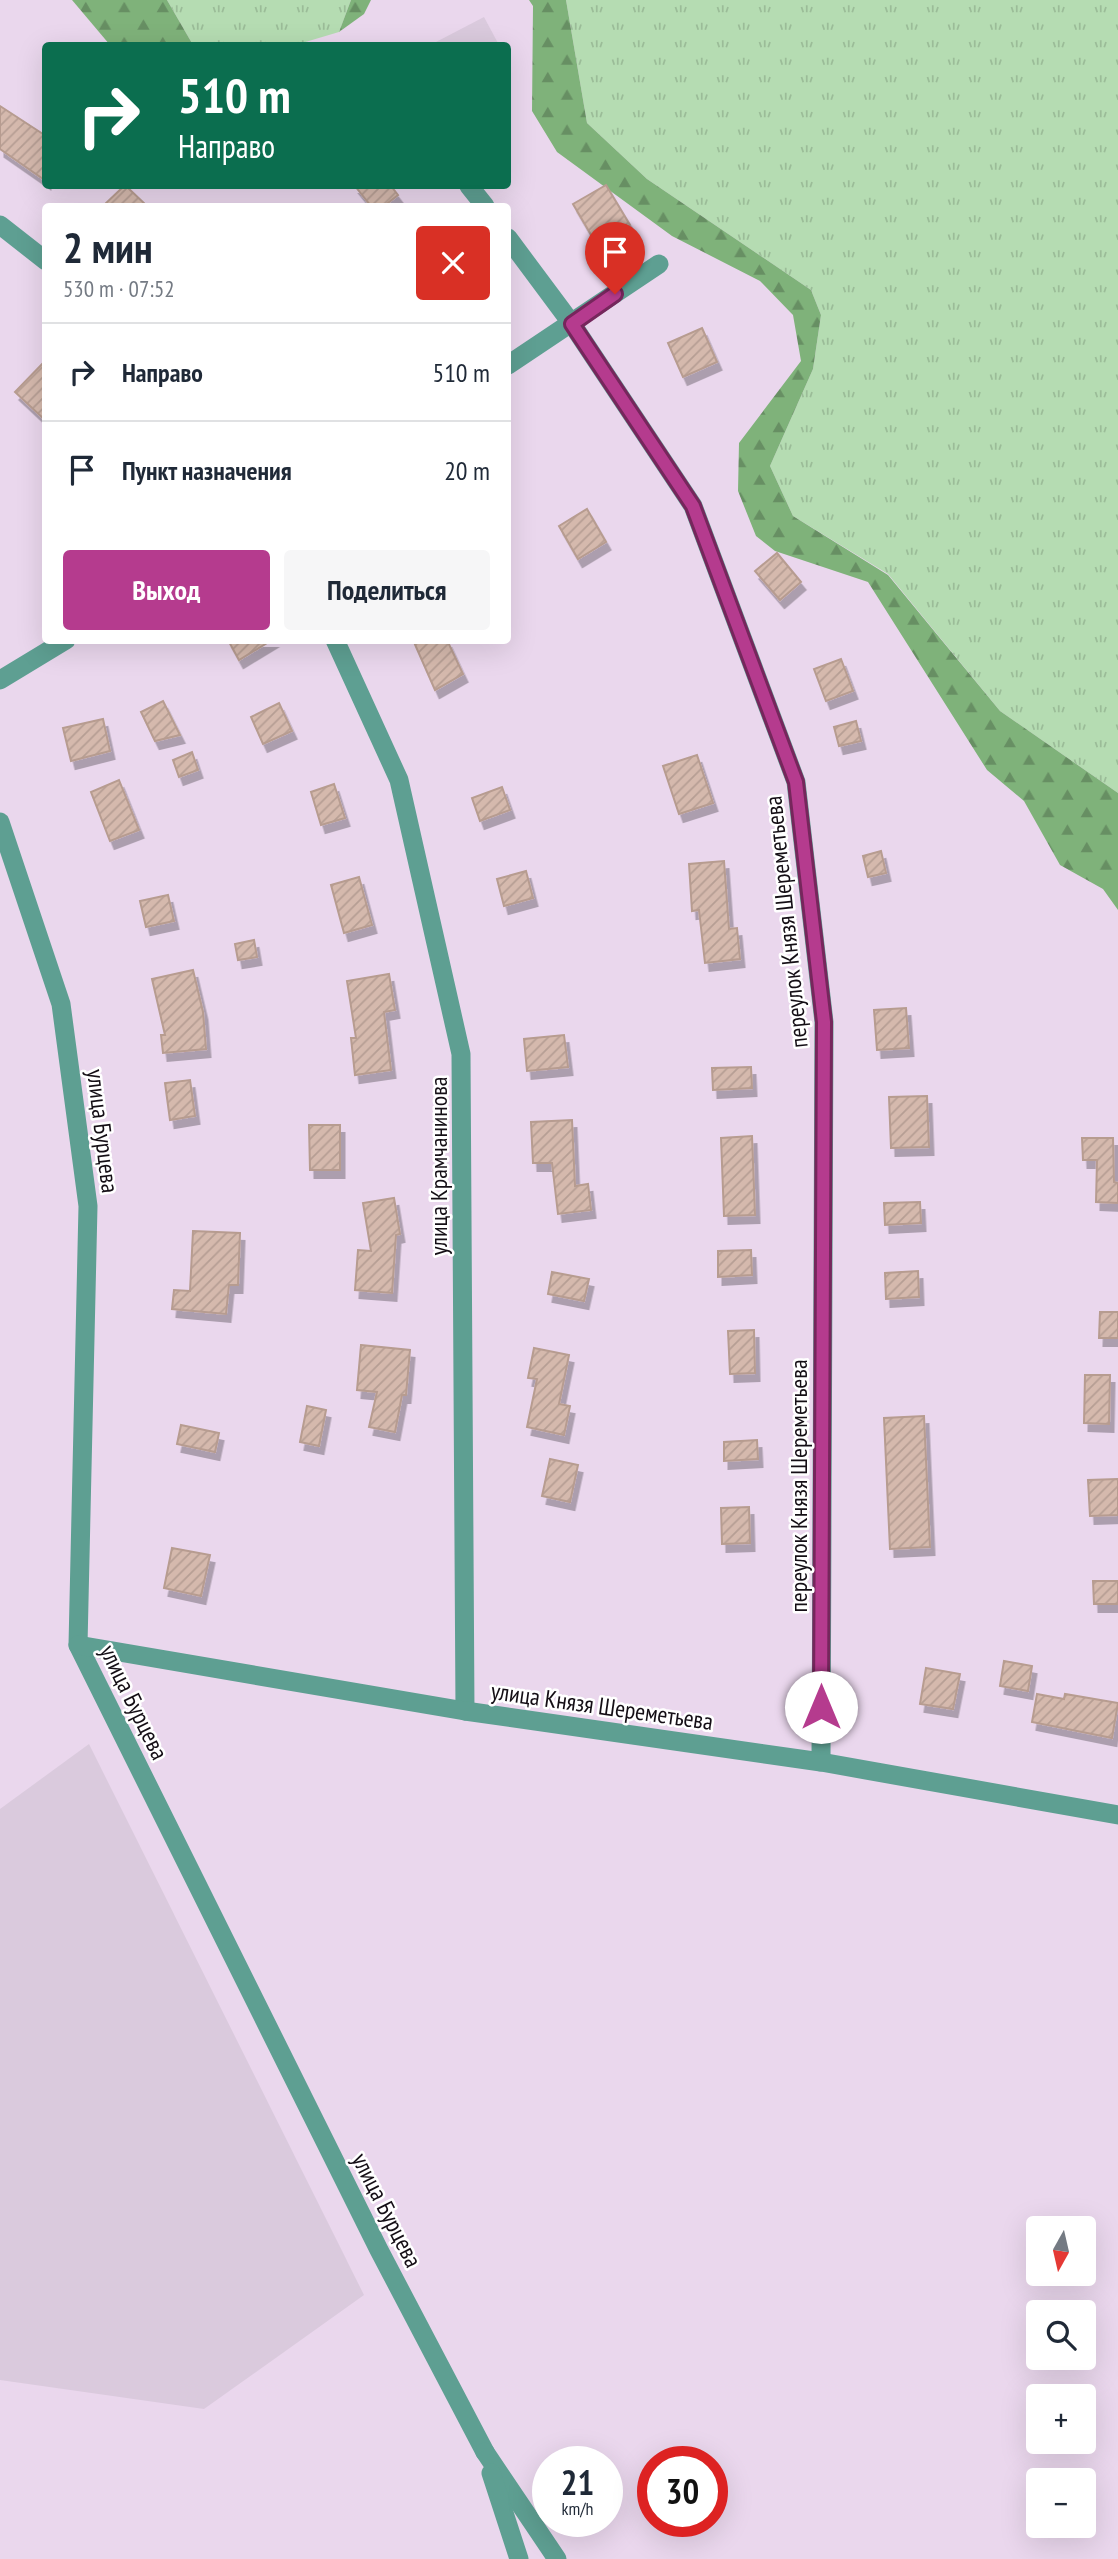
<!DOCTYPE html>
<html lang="ru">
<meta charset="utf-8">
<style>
body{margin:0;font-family:"PT Sans Narrow",sans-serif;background:#f6f6f7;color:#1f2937;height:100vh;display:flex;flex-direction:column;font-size:26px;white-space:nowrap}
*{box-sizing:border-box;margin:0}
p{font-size:23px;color:#747a83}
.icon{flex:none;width:38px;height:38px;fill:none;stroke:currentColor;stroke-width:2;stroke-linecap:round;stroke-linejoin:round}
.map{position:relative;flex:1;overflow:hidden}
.panel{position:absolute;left:42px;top:203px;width:469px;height:441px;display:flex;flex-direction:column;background:#fff;border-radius:7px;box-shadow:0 7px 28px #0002}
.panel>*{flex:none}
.top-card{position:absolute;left:42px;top:42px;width:469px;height:147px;border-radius:7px;box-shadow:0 7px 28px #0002;background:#0b6e4f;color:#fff;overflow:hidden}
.needle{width:46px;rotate:188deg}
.fabs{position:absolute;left:1026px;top:2216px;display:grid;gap:14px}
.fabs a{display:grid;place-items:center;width:70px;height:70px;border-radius:7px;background:#fff;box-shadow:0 7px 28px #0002;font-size:35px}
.speed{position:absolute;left:532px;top:2446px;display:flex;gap:14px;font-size:35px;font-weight:700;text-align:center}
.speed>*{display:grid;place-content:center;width:91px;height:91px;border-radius:50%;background:#fff;box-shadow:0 7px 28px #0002;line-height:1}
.speed small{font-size:18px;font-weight:400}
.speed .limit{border:10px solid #d22;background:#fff;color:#111}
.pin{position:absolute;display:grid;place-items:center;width:60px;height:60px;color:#fff;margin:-72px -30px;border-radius:50% 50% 50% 0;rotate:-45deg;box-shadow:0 0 7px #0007}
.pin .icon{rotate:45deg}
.me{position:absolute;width:77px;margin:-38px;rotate:0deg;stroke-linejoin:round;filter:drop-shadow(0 0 5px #0008)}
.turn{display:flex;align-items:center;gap:24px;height:147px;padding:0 21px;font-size:32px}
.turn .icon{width:91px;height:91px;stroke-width:2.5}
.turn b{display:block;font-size:49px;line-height:60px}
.round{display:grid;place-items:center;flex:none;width:74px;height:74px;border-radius:7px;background:#f6f6f7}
.headline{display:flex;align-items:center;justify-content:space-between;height:119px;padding:0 21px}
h1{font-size:42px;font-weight:600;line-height:52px}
.cta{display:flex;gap:14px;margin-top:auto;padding:14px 21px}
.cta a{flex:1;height:80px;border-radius:7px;background:#b53b8e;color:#fff;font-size:28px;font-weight:600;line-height:80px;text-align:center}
.cta a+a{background:#f6f6f7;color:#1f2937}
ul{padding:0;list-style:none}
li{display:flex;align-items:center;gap:21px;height:98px;padding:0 21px;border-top:2px solid #e0e1e3}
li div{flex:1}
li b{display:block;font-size:26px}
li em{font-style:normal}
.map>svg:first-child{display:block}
.industrial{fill:#dacadd}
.grass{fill:url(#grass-tufts)}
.forest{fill:url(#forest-firs)}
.building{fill:url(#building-hatch);stroke:#b79c90;stroke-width:2;filter:url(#shadow)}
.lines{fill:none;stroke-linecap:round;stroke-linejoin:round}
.minor{stroke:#5e9f92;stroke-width:19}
.tertiary{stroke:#5e9f92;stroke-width:19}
.route-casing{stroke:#76265c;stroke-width:18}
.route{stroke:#b53b8e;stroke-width:12}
.labels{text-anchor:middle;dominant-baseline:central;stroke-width:5;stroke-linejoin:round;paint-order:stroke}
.street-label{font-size:24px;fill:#140e15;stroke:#fff}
</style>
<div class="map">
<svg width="1118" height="2559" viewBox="0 0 1118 2559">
<defs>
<pattern id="grass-tufts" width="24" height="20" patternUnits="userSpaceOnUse" patternTransform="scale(1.75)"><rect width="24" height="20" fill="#b5dcb2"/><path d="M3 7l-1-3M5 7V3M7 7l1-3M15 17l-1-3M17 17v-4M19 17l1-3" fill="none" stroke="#9bbc98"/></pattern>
<pattern id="forest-firs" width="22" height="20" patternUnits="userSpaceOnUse" patternTransform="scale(1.75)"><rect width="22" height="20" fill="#7fb27a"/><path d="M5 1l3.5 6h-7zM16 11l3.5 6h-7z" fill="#678f63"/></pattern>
<pattern id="building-hatch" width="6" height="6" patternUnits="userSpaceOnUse" patternTransform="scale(1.75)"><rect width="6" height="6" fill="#d5b9ad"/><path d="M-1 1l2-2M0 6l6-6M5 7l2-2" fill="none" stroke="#b69e94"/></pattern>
<filter id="shadow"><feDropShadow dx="4.5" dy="8" stdDeviation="0" flood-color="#0004"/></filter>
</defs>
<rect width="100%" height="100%" fill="#ead7ed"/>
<!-- industrial -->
<g class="industrial">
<path d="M484,17l15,28h-60l-3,-3z"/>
<path d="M89,1744l275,551 -160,114 -204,-29v-571z"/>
</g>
<!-- grass -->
<g class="grass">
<path d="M167,0h184l-12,32 -47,14 -99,-1z"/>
<path d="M566,0h552v793l-118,-82 -112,-137 -95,-58 -23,-50 43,-97 8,-54 -10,-25 -164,-111 -60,-56z"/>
</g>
<!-- forest -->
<g class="forest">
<path d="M72,0h95l26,45h-83z"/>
<path d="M351,0h20l-7,14 -25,18z"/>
<path d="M529,0h37l21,123 60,56 164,111 10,25 -8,54 -43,97 23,50 95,59 112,136 118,82v117l-15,-21 -43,-24 -36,-64 -37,-31 -119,-188 -93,-31 -19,-15 -18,-45 1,-48 62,-82 -8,-46 -33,-34 -88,-45 -115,-84 -25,-41 1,-105z"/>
</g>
<!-- building -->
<g class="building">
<path d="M0,106l46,30v45l-46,-32z"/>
<path d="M606,185l24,40 -33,20 -24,-41z"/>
<path d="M124,186h2l21,20h-44z"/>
<path d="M355,186h36l7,9 -14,11h-13z"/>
<path d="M702,328l15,34 -34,15 -15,-34z"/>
<path d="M46,360v61l-31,-29z"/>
<path d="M587,509l19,33 -28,17 -19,-33z"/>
<path d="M777,553l24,29 -21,18 -25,-29z"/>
<path d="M228,640h44l-33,20z"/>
<path d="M413,640h34l16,34 -28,16z"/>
<path d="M841,659l12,32 -27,10 -12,-32z"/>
<path d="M163,701l17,34 -25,6 -14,-29z"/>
<path d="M279,703l13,28 -29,13 -12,-27z"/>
<path d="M103,719l7,32 -39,10 -8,-33z"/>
<path d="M856,721l5,20 -22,5 -5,-19z"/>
<path d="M192,752l6,18 -19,7 -6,-17z"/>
<path d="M697,755l16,48 -34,11 -16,-48z"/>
<path d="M119,780l20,50 -29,11 -19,-49z"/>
<path d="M334,784l11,34 -24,7 -10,-33z"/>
<path d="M502,787l8,23 -30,11 -8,-23z"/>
<path d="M881,851l5,22 -18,4 -5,-21z"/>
<path d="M724,861l5,68 8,-1 3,31 -35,4 -6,-53 -7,1 -3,-47z"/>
<path d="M526,871l7,27 -29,8 -7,-27z"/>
<path d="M359,877l13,48 -28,8 -13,-48z"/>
<path d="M168,895l6,26 -28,6 -6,-26z"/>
<path d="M254,940l3,17 -19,3 -3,-16z"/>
<path d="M193,970l10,42 3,37 -43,4 -2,-18h4l-13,-56z"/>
<path d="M389,974l6,36 -11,2 7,58 -36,5 -4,-37h5l-9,-57z"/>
<path d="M906,1008l3,40 -32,2 -3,-40z"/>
<path d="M564,1035l4,32 -41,4 -3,-32z"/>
<path d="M751,1067l1,21 -39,2 -1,-22z"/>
<path d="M190,1080l5,36 -25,4 -5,-37z"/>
<path d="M927,1096l2,51 -38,1 -2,-51z"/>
<path d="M572,1120l3,66 13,-2 3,26 -33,4 -6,-51h-19l-2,-41z"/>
<path d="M309,1125h31v45h-30z"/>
<path d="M752,1136l3,79 -31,1 -3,-78z"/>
<path d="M1082,1138h31l1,44 4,1v20l-22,-1 1,-42h-14z"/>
<path d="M394,1198l6,36 -4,1 -4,58 -37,-3 3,-40 13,1 -8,-48z"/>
<path d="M920,1202l1,21 -36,2 -1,-22z"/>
<path d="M193,1231l47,2 -2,52h-9l-3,29 -54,-5 2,-19 16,1z"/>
<path d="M751,1250l1,25 -34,2v-26z"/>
<path d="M918,1271l1,26 -33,2 -1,-26z"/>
<path d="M552,1272l37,7 -5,22 -36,-7z"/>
<path d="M1100,1312h18v26h-19z"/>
<path d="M754,1330l1,43 -25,1 -2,-43z"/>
<path d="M361,1345l49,5 -4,45h-4l-7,37 -26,-5 8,-35 -20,-2z"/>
<path d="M534,1348l35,7 -10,49 11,2 -6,29 -37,-8 10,-48 -9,-1z"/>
<path d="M1085,1375h25l-1,49 -25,-1z"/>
<path d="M307,1406l19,4 -7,36 -19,-4z"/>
<path d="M924,1416l6,131 -40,2 -6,-131z"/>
<path d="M181,1425l38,8 -4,19 -38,-8z"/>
<path d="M757,1440l1,19 -34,2v-19z"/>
<path d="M550,1459l28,6 -8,37 -28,-6z"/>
<path d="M1118,1479v36l-28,1 -2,-36z"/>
<path d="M749,1507l1,36 -28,1 -1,-36z"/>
<path d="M172,1548l38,7 -9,41 -37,-8z"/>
<path d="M1093,1581h25v23h-24z"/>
<path d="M1004,1661l28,5 -4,25 -28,-5z"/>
<path d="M926,1668l34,6 -7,35 -33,-5z"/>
<path d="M1037,1694l27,5 1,-5 53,9 -6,35 -80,-16z"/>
</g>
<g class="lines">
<!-- minor -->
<g class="minor">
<path d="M469,186l16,20"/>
<path d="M0,225l46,36"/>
<path d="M508,238l64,86 121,182 103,276 28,240 -3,740"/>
<path d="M508,365l151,-101"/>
<path d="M335,640l64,140 62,274 4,657"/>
<path d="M0,680l66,-40"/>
<path d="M0,822l61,182 27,202 -10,439 301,605 106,202"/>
<path d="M78,1645l387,66 356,51 297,53"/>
</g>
<!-- tertiary -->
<g class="tertiary">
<path d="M485,2452l72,107"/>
<path d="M491,2473l28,86"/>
</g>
</g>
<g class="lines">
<defs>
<path id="route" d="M615,294l-43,30 121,182 103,276 28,240 -3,685"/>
</defs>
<!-- route casing -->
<use href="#route" class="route-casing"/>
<!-- route -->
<use href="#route" class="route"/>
</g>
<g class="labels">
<!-- street labels -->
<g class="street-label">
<text transform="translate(786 922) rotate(-96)">переулок Князя Шереметьева</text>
<text transform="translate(103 1131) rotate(83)">улица Бурцева</text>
<text transform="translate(438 1166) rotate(-90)">улица Крамчанинова</text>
<text transform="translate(798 1486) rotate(-90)">переулок Князя Шереметьева</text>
<text transform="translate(134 1702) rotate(64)">улица Бурцева</text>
<text transform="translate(602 1706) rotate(8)">улица Князя Шереметьева</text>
<text transform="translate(387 2210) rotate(63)">улица Бурцева</text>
</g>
</g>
</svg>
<div class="fabs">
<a><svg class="needle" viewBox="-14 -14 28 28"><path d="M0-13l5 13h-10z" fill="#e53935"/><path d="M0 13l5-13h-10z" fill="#747a83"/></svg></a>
<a><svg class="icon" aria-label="search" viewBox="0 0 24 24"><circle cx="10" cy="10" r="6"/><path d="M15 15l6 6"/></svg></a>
<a>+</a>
<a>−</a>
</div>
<div class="speed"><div>21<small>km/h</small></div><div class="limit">30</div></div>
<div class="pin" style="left:615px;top:294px;background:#d93025"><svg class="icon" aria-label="arrive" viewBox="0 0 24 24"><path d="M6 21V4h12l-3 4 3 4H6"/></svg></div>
<svg class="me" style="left:821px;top:1707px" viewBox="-20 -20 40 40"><circle r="19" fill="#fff"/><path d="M0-13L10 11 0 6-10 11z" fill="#b53b8e"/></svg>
<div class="top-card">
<div class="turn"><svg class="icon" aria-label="right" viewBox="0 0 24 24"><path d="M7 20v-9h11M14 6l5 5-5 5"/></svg><div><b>510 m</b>Направо</div></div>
</div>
<section class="panel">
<div class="headline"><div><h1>2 мин</h1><p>530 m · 07:52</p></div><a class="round" style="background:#d93025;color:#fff"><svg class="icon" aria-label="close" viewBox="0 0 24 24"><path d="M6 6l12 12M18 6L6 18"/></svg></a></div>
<ul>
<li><svg class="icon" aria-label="right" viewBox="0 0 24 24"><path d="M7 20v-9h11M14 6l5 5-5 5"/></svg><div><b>Направо</b></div><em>510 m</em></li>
<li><svg class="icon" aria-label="arrive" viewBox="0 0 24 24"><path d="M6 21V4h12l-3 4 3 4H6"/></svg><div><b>Пункт назначения</b></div><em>20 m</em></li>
</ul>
<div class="cta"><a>Выход</a><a>Поделиться</a></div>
</section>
</div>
